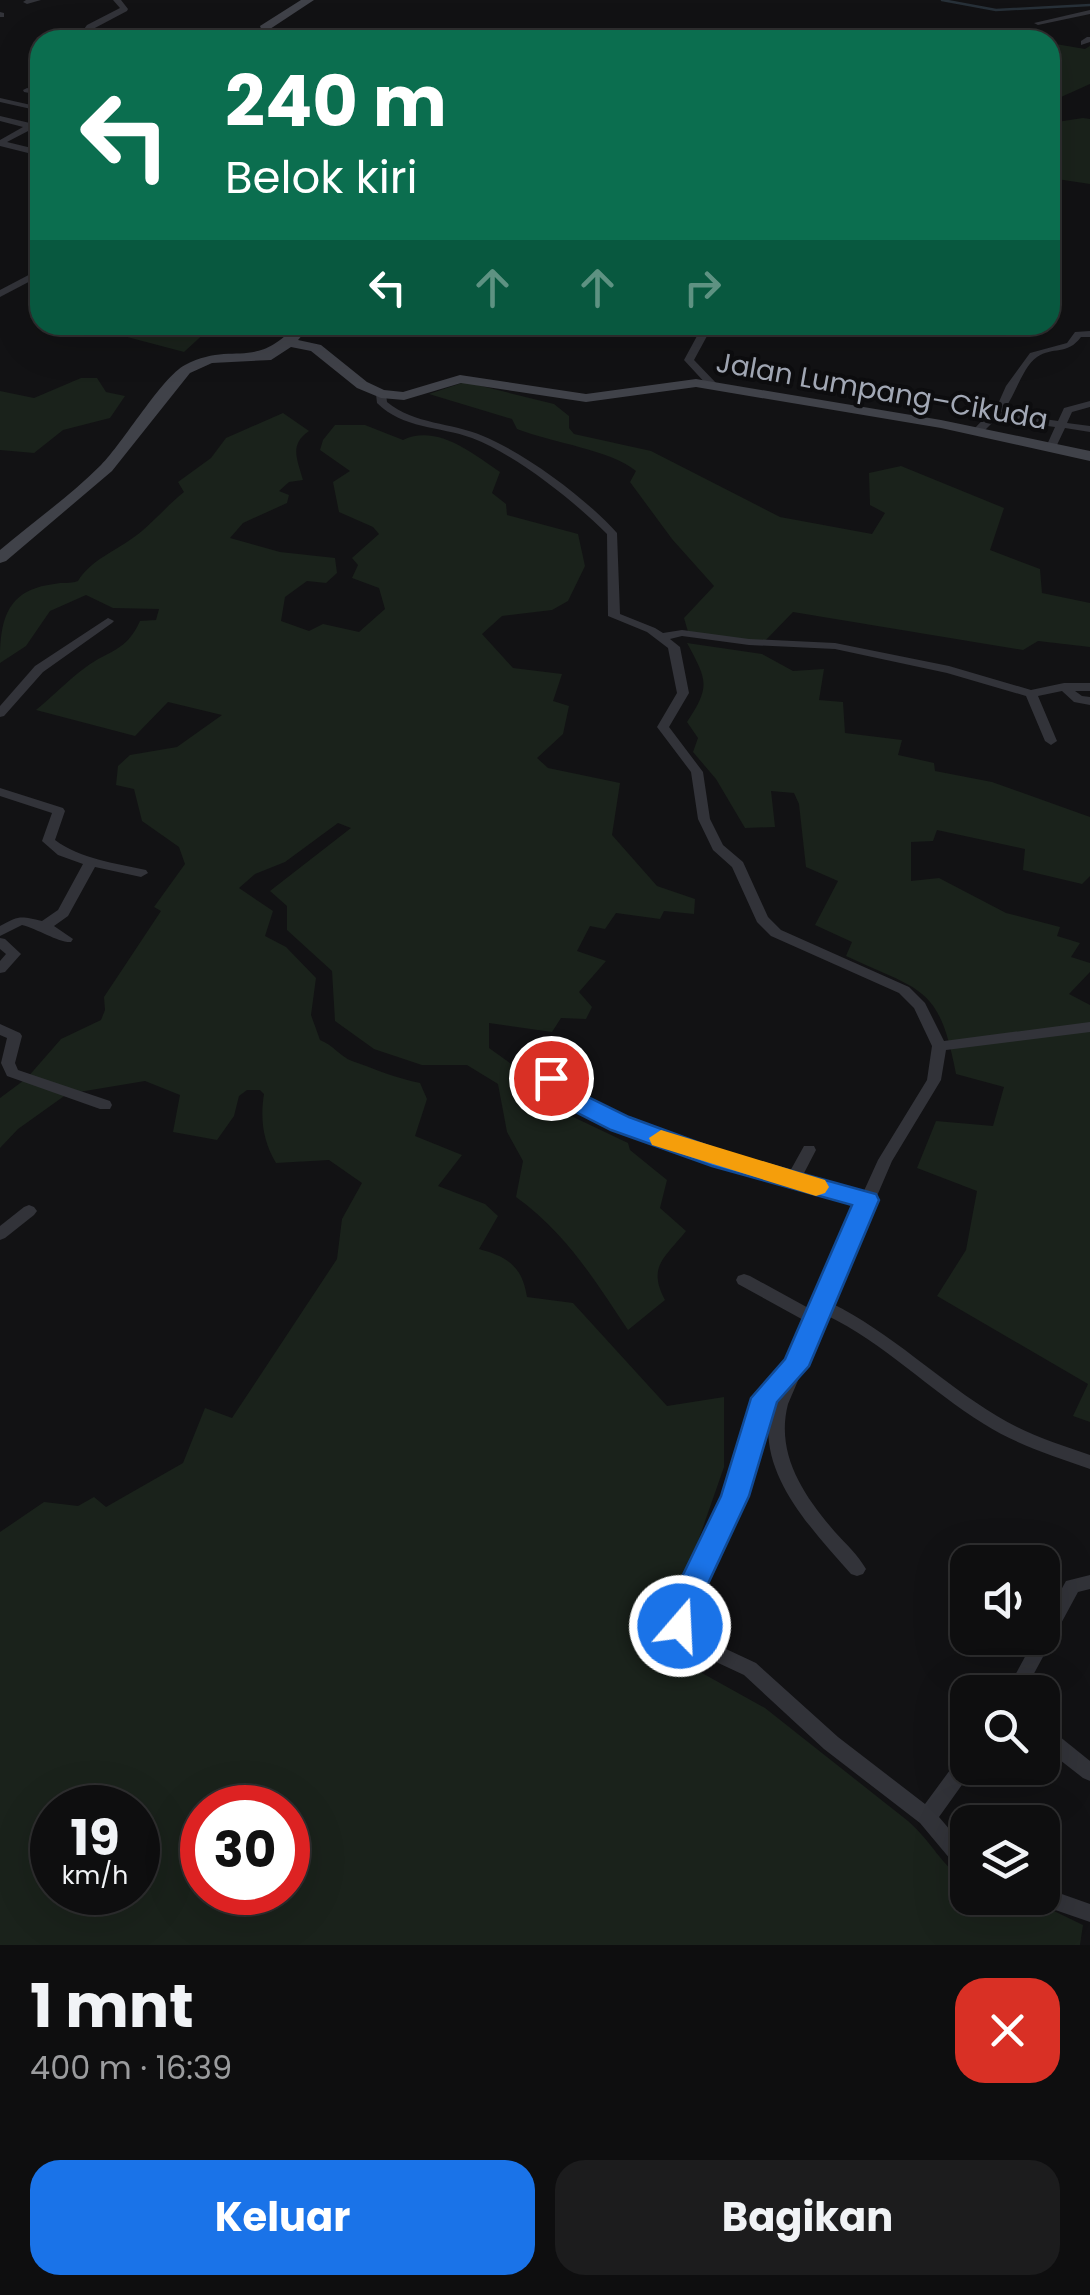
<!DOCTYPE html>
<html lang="id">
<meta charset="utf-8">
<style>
body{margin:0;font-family:Poppins,sans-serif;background:#1c1c1d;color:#f1f3f6;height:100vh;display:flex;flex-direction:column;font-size:38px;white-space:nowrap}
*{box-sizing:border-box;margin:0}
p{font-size:32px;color:#9b9c9e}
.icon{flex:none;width:55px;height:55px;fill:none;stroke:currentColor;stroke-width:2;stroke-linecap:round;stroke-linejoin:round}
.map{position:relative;height:1945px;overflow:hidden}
.drawer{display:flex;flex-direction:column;background:#0e0e0f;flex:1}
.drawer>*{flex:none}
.guide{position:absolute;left:30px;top:30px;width:1030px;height:305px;border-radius:30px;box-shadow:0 10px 40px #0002,0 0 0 2px #2e2e2f;background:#0b6e4f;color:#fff;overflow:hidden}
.tools{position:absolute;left:950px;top:1545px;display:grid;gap:20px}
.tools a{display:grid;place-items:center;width:110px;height:110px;border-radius:20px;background:#0e0e0f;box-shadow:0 10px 40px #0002,0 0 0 2px #2e2e2f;font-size:50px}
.speed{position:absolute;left:30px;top:1785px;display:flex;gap:20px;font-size:50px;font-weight:700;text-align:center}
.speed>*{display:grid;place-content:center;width:130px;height:130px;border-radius:50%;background:#0e0e0f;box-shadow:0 10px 40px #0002,0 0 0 2px #2e2e2f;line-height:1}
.speed small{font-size:25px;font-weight:400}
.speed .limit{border:15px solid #d22;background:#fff;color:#111}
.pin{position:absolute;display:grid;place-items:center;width:85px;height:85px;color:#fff;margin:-42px;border:5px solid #fff;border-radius:50%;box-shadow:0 2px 10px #0007}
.me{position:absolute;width:110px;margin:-55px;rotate:19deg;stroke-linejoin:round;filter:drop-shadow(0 0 8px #0008)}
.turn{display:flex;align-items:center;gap:35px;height:210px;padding:0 30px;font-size:45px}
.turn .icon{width:130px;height:130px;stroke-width:2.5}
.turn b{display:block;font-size:70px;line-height:85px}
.lanes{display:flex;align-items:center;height:95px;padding:0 30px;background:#0003;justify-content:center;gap:50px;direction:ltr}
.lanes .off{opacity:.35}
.round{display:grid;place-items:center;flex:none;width:105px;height:105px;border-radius:30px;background:#1c1c1d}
.head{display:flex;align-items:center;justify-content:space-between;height:170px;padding:0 30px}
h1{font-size:60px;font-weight:700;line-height:75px}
.button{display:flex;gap:20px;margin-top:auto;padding:20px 30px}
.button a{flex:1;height:115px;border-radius:30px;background:#1a73e8;color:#fff;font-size:40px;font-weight:700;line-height:115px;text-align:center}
.button a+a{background:#1c1c1d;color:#f1f3f6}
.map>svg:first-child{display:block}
.green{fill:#1a221b;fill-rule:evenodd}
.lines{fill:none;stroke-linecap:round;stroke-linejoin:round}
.stream{stroke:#273038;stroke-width:2.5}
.street{fill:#323339;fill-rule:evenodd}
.secondary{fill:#404249;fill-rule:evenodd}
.route{fill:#1a73e8;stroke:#114b97;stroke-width:2.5}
.slow{fill:#f59e0b}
.labels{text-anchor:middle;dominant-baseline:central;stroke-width:8;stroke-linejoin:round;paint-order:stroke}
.far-street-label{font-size:28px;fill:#a2a8b5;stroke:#0d0d0f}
</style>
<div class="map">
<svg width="1090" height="1945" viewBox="0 0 1090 1945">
<rect width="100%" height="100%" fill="#121214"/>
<!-- green -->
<g class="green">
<path d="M1050,43l35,6 5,-3v38l-40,18z"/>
<path d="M1083,118l7,1v65l-40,-6v-55z"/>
<path d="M82,325h117l11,3 -26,24z"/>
<path d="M81,378h16l9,14 19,4 -15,22 -47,12 -29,23 -34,-3v-59l34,7z"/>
<path d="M465,382l89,22 15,12v12l5,6 77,17 129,66 92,17 13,-21 -15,-8 -1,-32 32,-7 103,42 -14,42 50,19 2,24 48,10v44l-52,-6 -15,9 -230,-38 -31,32 -73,-9 -5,-17 30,-32 -42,-47 -42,-57 6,-11c-25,-21 -83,-28 -119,-42l-5,-10 -83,-25z"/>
<path d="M283,413l26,18c-20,14 -12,27 -6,49l-14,2 -10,9 10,4 -2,8 -44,20 -13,15 50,14 55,6 2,15 -11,10 -19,-2 -22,16 -4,24 28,10 14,-7 36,8 26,-23 -6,-21 -27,-10 6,-13 -6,-7 27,-24 -6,-7 -34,-15 -6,-30 17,-11 -30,-21 3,-10 12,-15h30l38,15c34,-16 69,13 97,32l-8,21 14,11 1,11 71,19 7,32 -17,35 -16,9 -50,6 -20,18 31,34 49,6 -9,27 16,5 -6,28 -26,24 11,10 72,15 -8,52 45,51 38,13 -1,15 -30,-3 -4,8 -44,-6 -11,16 -15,-3 -13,25 29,10 -27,31 13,15 -6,12 -25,-1 -9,14 -63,-9v25l39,28 4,13 16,16 80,38 2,7 37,30 -7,28 26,23c-21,27 -39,35 -21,69l-37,30c-34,-51 -62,-97 -112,-133l7,-36 -16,-29 -9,-48 -31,-19h-45l-48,-16 -39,-28 -3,-50 -45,-41v-24l-17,-15 81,-63 -13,-5 -53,39 -30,12 -16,14 34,23 -8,25 21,11 30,31 -5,37 9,25c13,5 21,17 32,21 23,8 43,17 68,22l7,16 -12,37 47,19 -24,31 47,18 13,12 -19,33c29,8 43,17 48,48l46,6 94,103 57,-9v70l-50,143 -4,27 5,15 18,16 72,40 143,113c24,21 33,44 59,62l1,15h59l56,27 -3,20h-1080v-413l44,-30 34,4 16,-9 12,10 77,-44 22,-55 27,10 105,-159 5,-40 20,-36 -33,-23 -53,3c-13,-22 -16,-44 -12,-69l-4,-4h-13l-8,6 -5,20 -17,24 -44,-8 7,-37 -35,-14 -78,13 -49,35 -18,19v-50l27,-20 34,-39 40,-19 4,-10 -1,-13 57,-86 -7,-4 31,-43 -6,-17 -37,-26 -8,-32 -18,-4 2,-19 12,-11 47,-8 45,-32 -54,-13 -33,34 -99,-26c17,-14 32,-30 50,-43 23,-17 40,-15 54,-46l16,-1 3,-11 -46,-1 -27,-13 -36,16 -24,35 -26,17c0,-41 5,-73 54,-79 9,-2 15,0 24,-3 14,-23 43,-32 64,-50 14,-12 27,-27 42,-39l-6,-10 33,-24 15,-20zM52,1808h86v84h-86zM202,1808h86v84h-86z"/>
<path d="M687,643l75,11 31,17 31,-2 -5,31 24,2 2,31 57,7 -4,15 36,8 1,8 57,11 98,35v59l-8,8 -59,-14 2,-21 -88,-19 -4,11 -22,1v39l28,-3 67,35 54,14 -3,9 23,7 -9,14 19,6v9l-21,22 21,11v417l-17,-6 15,-32 -151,-88 29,-46 11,-59 -60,-23 19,-47 57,5 11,-39 -48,-13c-17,-89 -33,-82 -110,-118l6,-14 -37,-17 23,-44 -32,-14 -7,-63 -5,-11 -23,-2 4,36 -30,1 -29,-49 -23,-27 5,-14 -11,-16c24,-36 20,-42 0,-79z"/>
</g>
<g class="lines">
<!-- stream -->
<path class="stream" d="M942,0l54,10 94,-5"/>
<!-- street -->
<g class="street">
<path d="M26,0h15l-14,4 -4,-2z"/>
<path d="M113,0h8l7,9 -1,2 -34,18 -9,11h-8l11,-15 33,-17z"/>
<path d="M1090,10v4l-52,11 -4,-2z"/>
<path d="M0,12l4,1v4h-4z"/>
<path d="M1087,37h3v5l-9,3v-4z"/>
<path d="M40,53v4l-7,1 -4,-2z"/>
<path d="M27,88l13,3v4l-16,-3 -1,-2z"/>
<path d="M0,98l40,9v4l-40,-9z"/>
<path d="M0,116l30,7 10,-4 -3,10h-5l-25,13 33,8v6l-40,-10v-6l23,-13 -23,-6z"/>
<path d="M40,269v7l-40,21v-7z"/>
<path d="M703,325h10l-19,35 23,24 -5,3 -4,-1 -24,-26z"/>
<path d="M1090,331v6h-9c-14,19 -28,9 -44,20 -15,10 -23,43 -36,56l57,8 6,-13 26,-7v6l-18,5 -5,11 23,3v6l-25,-4 -9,19 -5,3 -5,-3 9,-20 -59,-8 -14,14h-8v-4l24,-25 8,-18 24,-33 37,-10 8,-11z"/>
<path d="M381,391l5,3 1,8c28,23 64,20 96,34 42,17 104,63 134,97l3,81 35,14 8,5 19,-3 67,9 86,4 114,23 82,24 33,-7h26v8h-15l7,5 8,1v8l-16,-3 -12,-11 -24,5 19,45 -6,4 -6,-4 -19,-45 -79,-23 -112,-24 -86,-4 -67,-9 -12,3 10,8 9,46 -20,34 34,45 7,47 13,26 20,17 25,55 13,13 128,57 16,16 19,38 146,-19v10l-144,18 -5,30 -49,81 -61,142c61,30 108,78 166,113 29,18 61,28 93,39v14c-36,-13 -73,-24 -106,-45 -55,-34 -100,-81 -158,-109l-38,89c-13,50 16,92 47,128 11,12 23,23 31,37l-3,5 -6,2 -6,-2c-41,-47 -100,-106 -78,-174l-29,96 -57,120 9,19 60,28 82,74 87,67 36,-49 7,-2v15h6l-35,49 29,34v24l-7,-3 -41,-49 -96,-74 -80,-74 -60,-28 -15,-31 57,-120 31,-99 32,-36 18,-39 -69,-38 -2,-4 2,-4 6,-2 6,2 62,34 47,-107 -63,-17h-9l-2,-3c-80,-22 -167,-44 -235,-92l-5,-25 7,-15h10l2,3 -5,12 3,19c66,46 150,67 227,88l15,-27h10l2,4 -14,27 61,16 15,-33 49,-80 5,-34 -18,-38 -15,-15 -128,-57 -14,-14 -25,-55 -19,-17 -15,-31 -7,-47 -34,-45 20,-34 -9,-45 -21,-16 -39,-16 -1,-82c-34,-34 -91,-79 -135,-96 -33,-12 -69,-9 -95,-35l-1,-9z"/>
<path d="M108,618l6,3 -2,2 -69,49 -39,44 -4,1v-11l35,-40z"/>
<path d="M0,788l63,20 2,3 -10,29c26,19 59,23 91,30l2,3 -7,4 -46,-10 -27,49 -14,10 19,13 -2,3c-12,1 -33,-13 -49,-17l-22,11v-10c19,-11 21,-10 42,-5l16,-11 25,-46 -25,-9 -16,-14 10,-28 -52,-17z"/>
<path d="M0,938l5,1 16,15 -16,18 -5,1v-12l6,-7 -6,-5z"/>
<path d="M0,1024l20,9 2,3 -7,27 3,7 92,31 2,4 -2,4h-10l-93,-33 -6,-13 6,-25 -7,-3z"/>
<path d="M29,1205l5,2 3,4 -3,4 -29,23 -5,2v-14l24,-19z"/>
<path d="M1090,1575v14l-12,3 -54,100h-18l29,-54h7v-14l24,-43z"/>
<path d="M1042,1726l7,2 41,33v20l-7,-3 -41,-32z"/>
<path d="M1042,1887l48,17v18l-55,-19 -2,-5h9z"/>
</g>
<!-- secondary -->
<g class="secondary">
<path d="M301,0h13l-44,29 34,11h-19l-22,-6 -3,-8z"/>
<path d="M296,325h15l-13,15 23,5 46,37 17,8 19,2 57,-17 126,19 110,-15 245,41 149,31v10l-149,-33 -245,-41 -110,15 -125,-19 -57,17 -23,-2 -24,-10 -46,-37 -20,-4 -20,13 -59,3 -22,10 -78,98 -106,90 -6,2v-13c33,-28 70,-54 101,-85 22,-22 61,-88 84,-100 47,-25 69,7 111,-40z"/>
</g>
</g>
<!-- route -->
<path class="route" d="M551,1069l9,3 14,18 55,27 98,36 149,41 3,6 -70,166 -32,36 -28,94 -56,120 2,10 -5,9 -10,4 -11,-4 -6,-19 58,-120 30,-98 34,-39 67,-154 -140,-39 -101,-36 -55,-28 -17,-24z"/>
<!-- slow -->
<path class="slow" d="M661,1130l164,50 4,7 -4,6 -9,3 -164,-51 -3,-7z"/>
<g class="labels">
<!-- far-street labels -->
<g class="far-street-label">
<text transform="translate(882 391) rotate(10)">Jalan Lumpang–Cikuda</text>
</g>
</g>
</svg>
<div class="tools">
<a><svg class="icon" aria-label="sound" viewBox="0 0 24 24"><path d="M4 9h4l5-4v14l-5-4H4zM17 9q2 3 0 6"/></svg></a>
<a><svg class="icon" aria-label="search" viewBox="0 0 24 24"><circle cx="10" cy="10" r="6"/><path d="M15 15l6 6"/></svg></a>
<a><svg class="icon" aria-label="layers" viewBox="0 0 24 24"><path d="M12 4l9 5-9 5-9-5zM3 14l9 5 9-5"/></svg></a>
</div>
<div class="speed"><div>19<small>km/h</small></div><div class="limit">30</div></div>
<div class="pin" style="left:551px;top:1078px;background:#d93025"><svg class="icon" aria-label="arrive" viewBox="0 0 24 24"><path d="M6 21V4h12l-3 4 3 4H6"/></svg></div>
<svg class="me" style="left:680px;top:1626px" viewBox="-20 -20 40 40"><circle r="17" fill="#1a73e8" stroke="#fff" stroke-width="3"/><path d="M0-11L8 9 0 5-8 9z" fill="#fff"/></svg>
<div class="guide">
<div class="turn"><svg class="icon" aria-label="left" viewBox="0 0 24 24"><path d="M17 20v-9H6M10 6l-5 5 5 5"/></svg><div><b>240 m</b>Belok kiri</div></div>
<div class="lanes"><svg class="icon" aria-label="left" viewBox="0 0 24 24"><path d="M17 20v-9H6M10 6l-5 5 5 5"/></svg><svg class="icon off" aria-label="ahead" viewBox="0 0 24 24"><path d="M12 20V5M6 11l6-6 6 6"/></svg><svg class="icon off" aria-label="ahead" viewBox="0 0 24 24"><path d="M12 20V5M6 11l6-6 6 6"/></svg><svg class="icon off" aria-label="right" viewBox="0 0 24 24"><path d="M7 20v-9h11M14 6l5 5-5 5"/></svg></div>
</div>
</div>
<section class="drawer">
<div class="head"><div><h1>1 mnt</h1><p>400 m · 16:39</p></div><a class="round" style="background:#d93025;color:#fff"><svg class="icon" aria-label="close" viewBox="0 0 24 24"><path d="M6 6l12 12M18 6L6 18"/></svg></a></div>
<div class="button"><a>Keluar</a><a>Bagikan</a></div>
</section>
